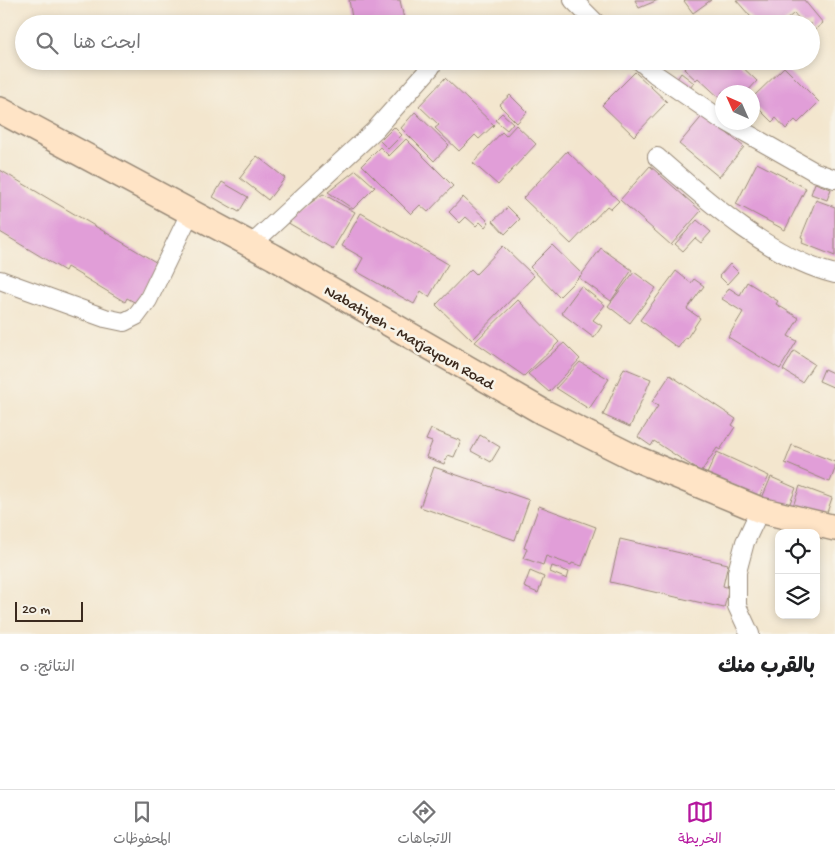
<!DOCTYPE html>
<html lang="ar">
<meta charset="utf-8">
<style>
body{margin:0;font-family:"Gochi Hand","Playpen Sans Arabic",sans-serif;background:#f6f6f6;color:#202124;direction:rtl}
.controls{position:absolute;right:15px;bottom:15px;display:grid;overflow:hidden;border-radius:10px;box-shadow:0 2px 8px #0003}
.controls button{width:45px;height:45px;display:grid;place-items:center;padding:0;border:0;border-bottom:1px solid #e0e0e0;background:#fff;color:#202124;font:25px sans-serif}
.compass{position:absolute;left:715px;top:85px;width:45px;height:45px;border-radius:50%;background:#fff;box-shadow:0 2px 8px #0003;rotate:315deg}
.scale{position:absolute;left:15px;bottom:12px;width:68px;box-sizing:border-box;padding-left:5px;border:2px solid #3b2a1e;border-top:0;font-size:14px;line-height:18px;white-space:nowrap;color:#3b2a1e;-webkit-text-stroke:4px #f7f3e8;paint-order:stroke}
.list{margin:0;padding:0;list-style:none}
h2{display:flex;justify-content:space-between;align-items:center;height:65px;margin:0;padding:0 20px;font-size:21px}
h2 small{font-size:16px;font-weight:400;color:#757577}
.icon{flex:none;width:28px;height:28px;fill:none;stroke:currentColor;stroke-width:2;stroke-linecap:round;stroke-linejoin:round}
.map{position:relative;flex:none;width:835px;height:634px;overflow:hidden;direction:ltr}
.search{position:absolute;background:#fff;box-shadow:0 2px 8px #0003;left:15px;right:15px;top:15px;height:55px;display:flex;align-items:center;gap:12px;box-sizing:border-box;padding:0 18px;border-radius:28px;color:#757577;font-size:19px}
.sheet{height:155px;background:#fff}
nav{display:flex;justify-content:space-around;align-items:center;box-sizing:border-box;height:70px;border-top:1px solid #e0e0e0;background:#fff;font-size:14px;color:#757577}
nav a{display:grid;justify-items:center;gap:2px}
nav .on{color:#b5179e}
.map>svg:first-child{display:block}
</style>
<div class="map">
<svg width="835" height="634" viewBox="0 0 835 634">
<rect width="100%" height="100%" fill="#f7f3e8"/>
<filter id="ink" filterUnits="userSpaceOnUse"><feTurbulence type="fractalNoise" baseFrequency=".02" numOctaves="2"/><feDisplacementMap in="SourceGraphic" scale="10" xChannelSelector="R" yChannelSelector="G"/><feConvolveMatrix kernelMatrix="1 2 1 2 8 2 1 2 1" color-interpolation-filters="sRGB"/></filter>
<filter id="wash" filterUnits="userSpaceOnUse"><feTurbulence type="fractalNoise" baseFrequency=".0096" numOctaves="4" result="noise"/><feDisplacementMap in="SourceGraphic" scale="20" xChannelSelector="R" yChannelSelector="G"/><feGaussianBlur stdDeviation="1.12" result="paint"/><feColorMatrix in="noise" values="0 0 0 0 0 0 0 0 0 0 0 0 0 0 0 0 0 1.4 0 .05"/><feComposite in="paint" operator="in"/></filter>
<g filter="url(#wash)">
<rect width="100%" height="100%" fill="#f3e6ce"/>
<g id="blocks">
<!-- building -->
<path fill="#e19ed8" d="M349 0H400L405 24H353Z
M635 0H658L639 8Z
M685 0H711L693 13 684 1Z
M736 0H804L823 23 811 33V24H803L794 13 782 24H757Z
M691 61H736L757 81 747 92H722V100L698 78 696 80 684 69Z
M784 67 819 102 798 123 795 120 786 129 776 118 772 122 752 102V98Z
M635 72 667 102 634 136 602 105Z
M681 73 694 83 690 88 677 79Z
M445 78 494 125 479 139 475 135 459 151 435 128 439 125 419 106Z
M510 95 527 112 517 123 499 105Z
M415 112 449 145 434 161 401 128Z
M502 113 513 123 507 130 495 120Z
M704 114 744 147 719 177 679 144Z
M516 125 536 144 498 185 473 163 502 132 506 136Z
M394 127 402 135 388 149 380 141Z
M406 139 453 186 428 212 420 205 411 214 362 165 380 147 389 156Z
M567 151 619 201 611 209 607 206 571 244 523 198Z
M257 156 285 178 268 200 240 178Z
M757 163 806 188 785 230 736 204Z
M650 166 701 211 671 245 620 200Z
M0 170 159 264 136 303 127 298 125 302 67 267 65 271 0 232Z
M356 170 375 187 353 209 328 192Z
M222 182 248 197 239 212 213 197Z
M815 183 831 189 827 200 811 194Z
M323 194 355 212 333 249 285 221Z
M463 197 489 222 485 227 480 222 476 226 466 217 460 223 449 212Z
M816 200 835 207V256L802 243 803 238 801 237Z
M508 207 520 219 505 234 493 221Z
M361 213 448 264 429 297 421 291 414 304 356 271 363 258 342 246Z
M697 220 711 232 701 243 695 238 683 251 675 244Z
M552 245 582 274 559 297 530 267Z
M503 246 534 276 472 340 436 305 471 269 476 274Z
M601 248 632 270 611 301 579 278Z
M730 264 738 272 727 284 719 276Z
M676 271 691 283 694 279 704 286 687 309 700 318 687 338 686 337 678 348 640 320Z
M634 272 656 288 630 323 608 306Z
M747 282 778 301 776 304 799 318 788 336 797 341 780 369 728 337 743 312 722 299 729 288 740 295Z
M581 286 605 305 593 320 602 326 594 338 561 313Z
M518 300 559 342 524 376 475 342Z
M564 343 580 359 549 392 528 374Z
M794 351 814 364 802 382 783 370Z
M580 362 609 379 589 409 556 388Z
M624 368 651 379 630 427 603 415Z
M824 369 835 374V388L819 381Z
M670 375 736 419 732 425 735 427 720 450 717 448 701 472 654 441 651 446 638 437 658 406 652 402Z
M431 429 461 441 454 457 448 455 444 464 426 457 432 442 426 440Z
M480 435 500 447 491 462 471 451Z
M792 445 835 462V469L830 482 785 463Z
M717 452 769 476 759 497 707 474Z
M434 467 529 500 515 540 420 507Z
M771 477 796 488 788 508 762 498Z
M800 486 832 498 824 521 792 509Z
M539 506 596 527 582 566 572 563 571 565 546 556 543 565 523 558 527 549 524 548Z
M620 539 728 564 723 586 729 588 724 608 610 582Z
M552 566 569 572 567 579 550 572Z
M530 571 544 577 538 593 524 587Z"/>
</g>
</g>
<g filter="url(#ink)">
<use href="#blocks" fill-opacity="0" stroke="#978876" stroke-width="1"/>
<g fill="none" stroke-linecap="round" stroke-linejoin="round">
<!-- minor casing -->
<g stroke="#978876" stroke-width="20">
<path id="minor" d="M573 0 597 24
M640 61 655 74 722 120
M727 122 815 172 835 179
M657 157C706 200 770 258 835 274
M251 245 375 130 431 67
M0 280 105 318 124 322 136 316 148 300 190 213
M750 634 737 606V572L745 542 760 510"/>
</g>
<!-- secondary casing -->
<g stroke="#978876" stroke-width="28">
<path id="secondary" d="M0 110 274 257 543 412 637 459 760 510 835 528"/>
</g>
<!-- minor -->
<use href="#minor" stroke="#fff" stroke-width="18"/>
<!-- secondary -->
<use href="#secondary" stroke="#ffe4c6" stroke-width="25"/>
</g>
</g>
<g text-anchor="middle" stroke-width="5" stroke-linejoin="round" paint-order="stroke">
<!-- street labels -->
<g font-size="16" fill="#3b2a1e" stroke="#f7f3e8">
<text transform="translate(410 336) rotate(30)" y="6">Nabatiyeh - Marjayoun Road</text>
</g>
</g>
</svg>
<div class="controls">
<button><svg class="icon" aria-label="locate" viewBox="0 0 24 24"><circle cx="12" cy="12" r="6"/><path d="M12 2v4M12 18v4M2 12h4M18 12h4"/></svg></button>
<button><svg class="icon" aria-label="layers" viewBox="0 0 24 24"><path d="M12 4l9 5-9 5-9-5zM3 14l9 5 9-5"/></svg></button>
</div>
<svg class="compass" viewBox="-18 -18 36 36"><path d="M0-13l5 13h-10z" fill="#e53935"/><path d="M0 13l5-13h-10z" fill="#757577"/></svg>
<div class="scale">20 m</div>
<div class="search"><svg class="icon" aria-label="search" viewBox="0 0 24 24"><circle cx="10" cy="10" r="6"/><path d="M15 15l6 6"/></svg>ابحث هنا</div>
</div>
<section class="sheet">
<h2>بالقرب منك<small>النتائج: 0</small></h2>
<ul class="list">
</ul>
</section>
<nav>
<a class="on"><svg class="icon" aria-label="map" viewBox="0 0 24 24"><path d="M3 6l6-2 6 2 6-2v14l-6 2-6-2-6 2zM9 4v14M15 6v14"/></svg>الخريطة</a>
<a><svg class="icon" aria-label="directions" viewBox="0 0 24 24"><path d="M12 3l9 9-9 9-9-9zM9 14v-3h6M13 9l2 2-2 2"/></svg>الاتجاهات</a>
<a><svg class="icon" aria-label="saved" viewBox="0 0 24 24"><path d="M7 4h10v16l-5-4-5 4z"/></svg>المحفوظات</a>
</nav>
